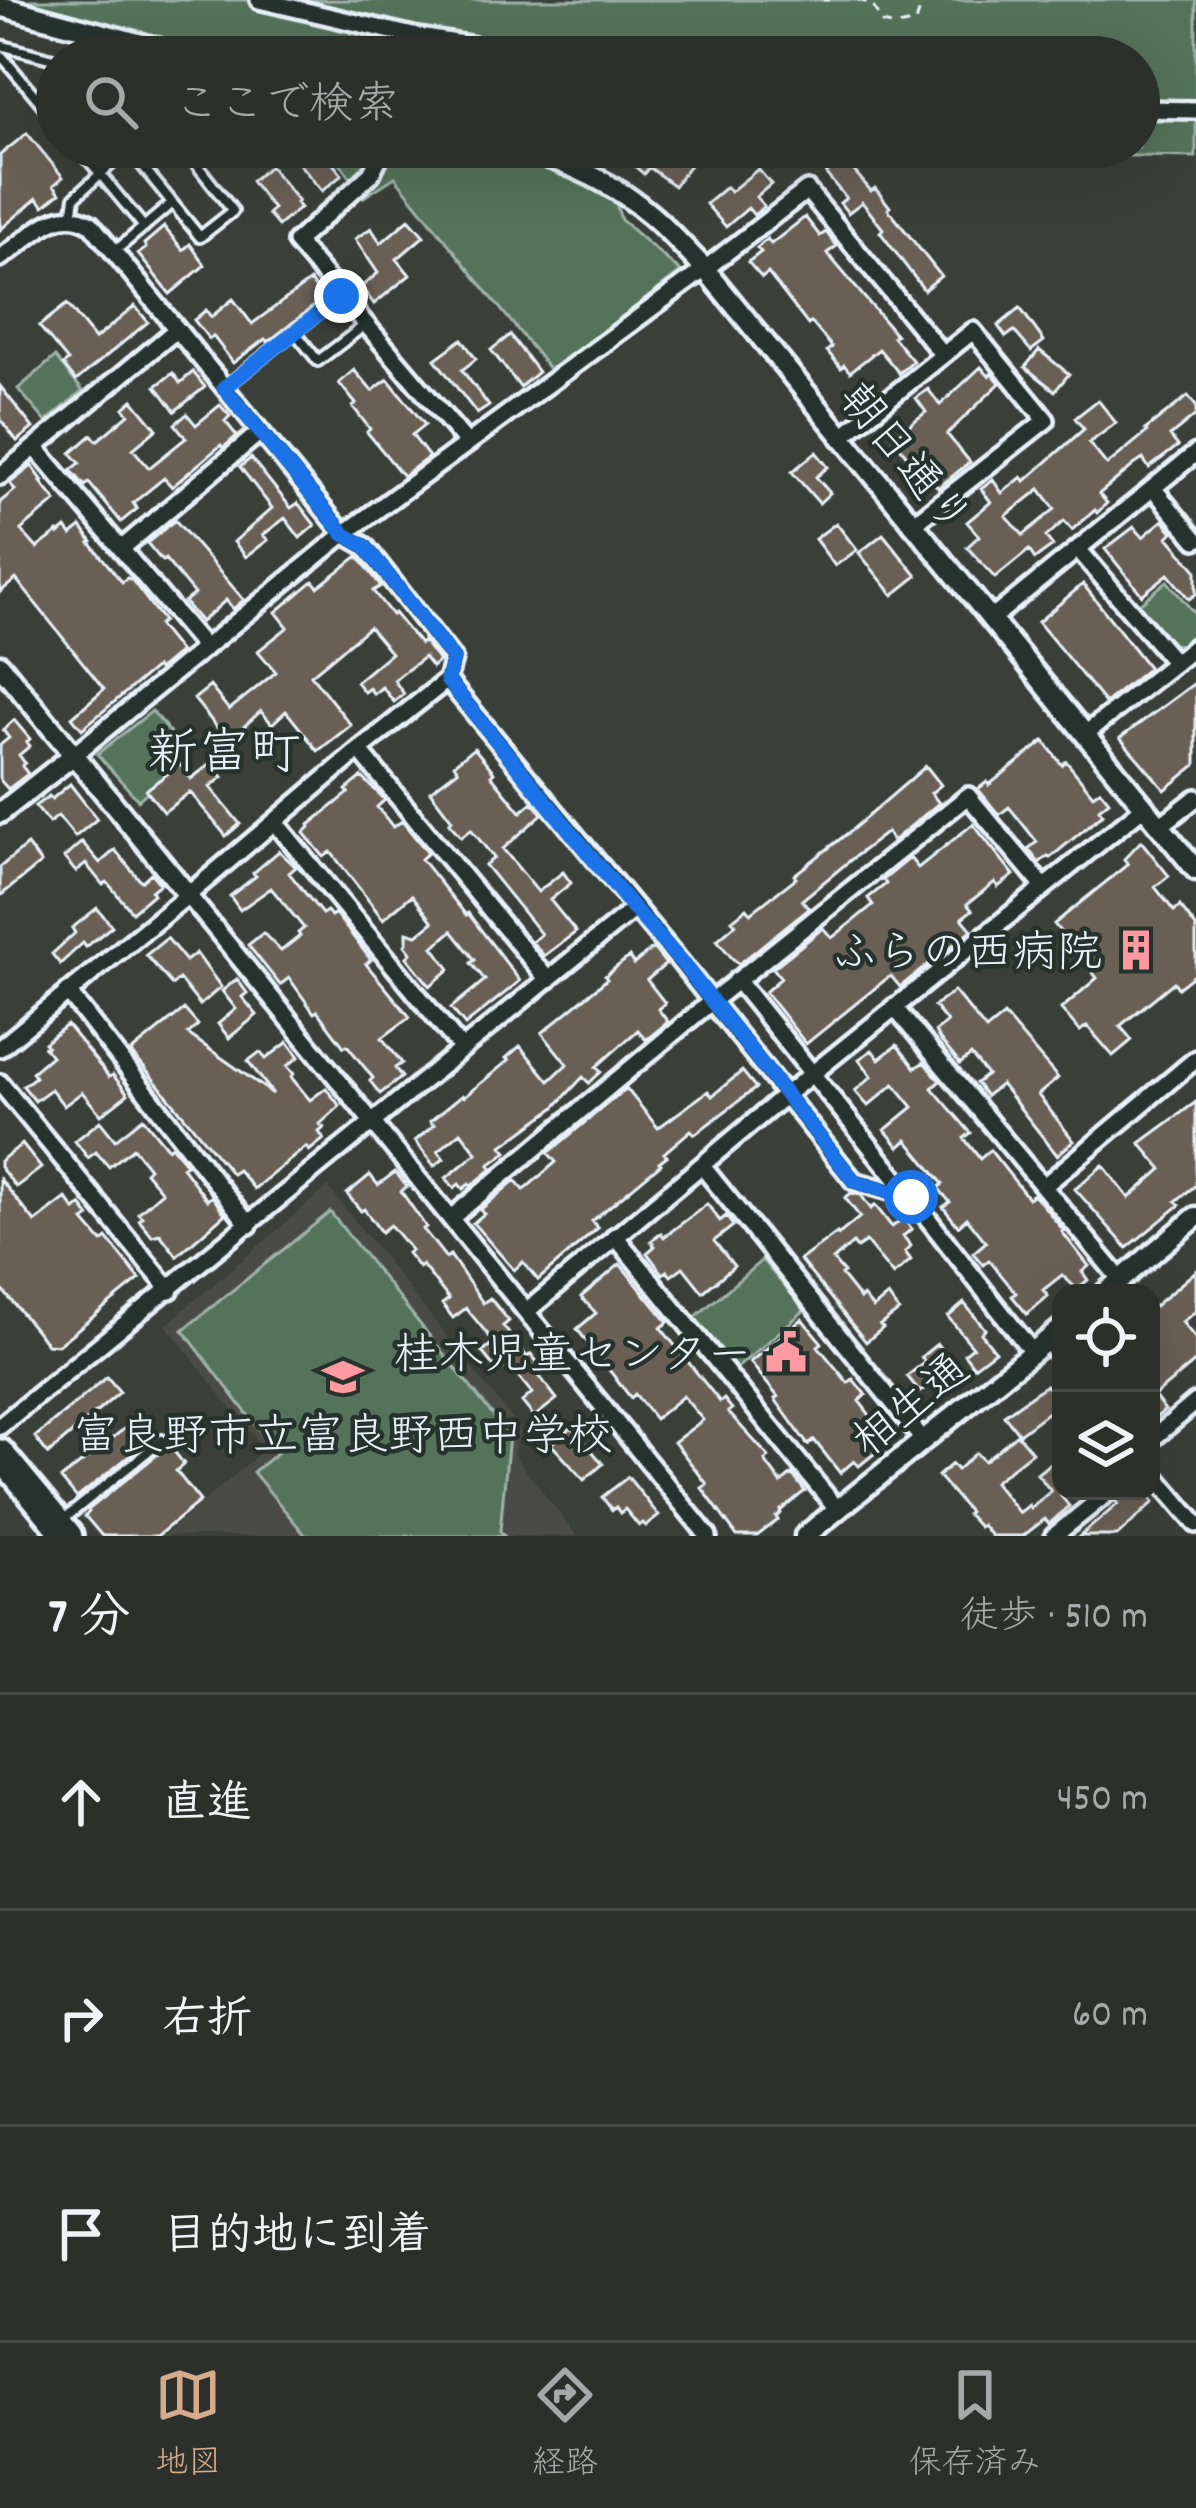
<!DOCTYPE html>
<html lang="ja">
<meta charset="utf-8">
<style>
body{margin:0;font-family:Dekko,"Klee One",sans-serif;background:#383c37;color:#f1f3f6}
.controls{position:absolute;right:36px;bottom:36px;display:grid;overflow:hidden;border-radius:24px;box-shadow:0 12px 48px #0002}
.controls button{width:108px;height:108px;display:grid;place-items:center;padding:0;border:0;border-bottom:3px solid #484b47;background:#2c302b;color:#f1f3f6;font:60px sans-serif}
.stop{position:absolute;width:36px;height:36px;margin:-27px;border:9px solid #1a73e8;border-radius:50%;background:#fff}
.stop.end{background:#1a73e8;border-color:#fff;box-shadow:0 3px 12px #0008}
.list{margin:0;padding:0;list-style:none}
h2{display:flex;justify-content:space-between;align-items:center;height:156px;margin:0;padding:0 48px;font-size:51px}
h2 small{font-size:39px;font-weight:400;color:#a6a9a9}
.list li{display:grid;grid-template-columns:78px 1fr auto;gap:36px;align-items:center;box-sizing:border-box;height:216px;padding:0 48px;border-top:3px solid #484b47}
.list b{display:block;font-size:45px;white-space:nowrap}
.list em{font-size:39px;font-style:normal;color:#a6a9a9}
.icon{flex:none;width:66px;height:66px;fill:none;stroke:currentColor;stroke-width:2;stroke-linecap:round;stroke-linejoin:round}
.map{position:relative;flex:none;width:1196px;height:1536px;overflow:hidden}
.search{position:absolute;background:#2c302b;box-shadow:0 12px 48px #0002;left:36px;right:36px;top:36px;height:132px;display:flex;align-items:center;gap:30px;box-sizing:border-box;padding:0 42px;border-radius:66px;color:#a6a9a9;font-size:45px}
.sheet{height:804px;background:#2c302b}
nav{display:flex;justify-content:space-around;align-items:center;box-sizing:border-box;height:168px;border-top:3px solid #484b47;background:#2c302b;font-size:33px;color:#a6a9a9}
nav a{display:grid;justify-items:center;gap:6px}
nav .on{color:#d6ab8b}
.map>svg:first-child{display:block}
</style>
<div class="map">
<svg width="1196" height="1536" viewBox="0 0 1196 1536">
<rect width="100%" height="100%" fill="#3a4039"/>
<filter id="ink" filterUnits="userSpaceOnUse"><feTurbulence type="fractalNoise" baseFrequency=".00833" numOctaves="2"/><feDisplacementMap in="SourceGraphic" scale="24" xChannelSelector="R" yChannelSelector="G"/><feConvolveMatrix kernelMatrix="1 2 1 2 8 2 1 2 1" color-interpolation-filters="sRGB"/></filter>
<g filter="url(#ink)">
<!-- built -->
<path fill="#4b4c45" d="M328 1187 520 1429 513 1454 577 1536H163L264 1450 166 1325Z"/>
<!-- green -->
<path fill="#54725a" stroke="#9eb2a9" stroke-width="3" d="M0 0H1196V157L861 152 820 147H1139V57H190Z
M329 147H599L621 220 681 272 562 363 549 369 395 177 364 197Z
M55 357 83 391 46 422 18 389Z
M1167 581 1196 615V635L1184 645 1171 644 1138 605Z
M152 711 190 756 138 800 97 754Z
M330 1212 509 1435 500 1531 504 1536H306L253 1472 277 1453 183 1330Z
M762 1260 805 1310 736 1369 693 1319Z"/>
<!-- building -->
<path fill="#6a5f54" stroke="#e8f1f8" stroke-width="3" fill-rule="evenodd" d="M27 133 63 177 54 185 60 193 44 206 37 198 0 230V155Z
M285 147H320L342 175 322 191Z
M645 147H660L671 155 677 148 693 161 674 186 649 167 644 174 632 164Z
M844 159 871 191 875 188 890 207 888 209 941 276 924 290 880 232 883 229 862 202 848 213 840 203 846 198 826 174Z
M270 166 298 201 296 203 300 208 278 226 268 214 273 209 251 181Z
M758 169 771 184 756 197 764 206 754 215 748 208 726 227 706 204 726 187 730 192Z
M805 217 820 236 826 232 837 246 827 253 896 335 893 337 913 361 899 373 879 349 850 372 844 365 841 368 827 351 832 347 811 322 808 325 768 273 762 278 748 262 761 252 757 248 767 239 771 244Z
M409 219 424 236 397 259 410 275 374 304 361 287 378 273 355 239 371 228 381 243Z
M164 227 183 250 190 244 205 265 170 294 138 254 146 248 144 244Z
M310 281 323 299 268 342 265 339 233 363 213 336 209 339 194 320 206 310 211 317 233 299 252 324Z
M67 304 95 339 135 306 148 322 76 381 63 365 68 361 39 326Z
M1020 308 1044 341 1031 351 1014 331 1006 337 998 326Z
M510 335 538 372 520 387 491 350Z
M462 339 476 359 462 370 489 406 477 414 435 359Z
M1039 350 1069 374 1055 391 1025 367Z
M981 367 989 376 992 373 1000 383 947 434 970 462 938 488 915 460 912 462 893 438 926 412 916 398 928 389 940 405Z
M354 370 372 391 388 379 425 425 412 435 429 457 403 476 367 432 370 429 353 407 356 404 339 383Z
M193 372 205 387 175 411 156 386 173 373 180 383Z
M0 386 33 428 17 441 0 419Z
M1188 396 1196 406V415L1170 436 1178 446 1149 468 1143 459 1134 465 1099 494 1107 503 1097 513 1095 510 1072 530 1064 521 1046 537 1053 546 1035 559 1029 550 995 578 967 547 979 536 967 522 991 502 981 489 993 480 1002 493 1022 477 1025 481 1084 429 1075 418 1098 400 1116 423 1089 443 1107 465 1147 432 1145 430ZM1040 489 1055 509 1023 535 1006 516Z
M133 400 157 429 133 449 149 468 186 438 175 424 187 414 196 425 220 405 230 416 225 421 237 436 223 448 221 445 172 487 164 478 133 503 137 509 121 522 89 483 85 486 71 470 80 463 71 453 92 435 97 441 129 414 124 408Z
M816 452 828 467 816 477 830 493 819 503 792 472Z
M251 458 291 508 298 503 315 525 300 538 285 518 263 535 268 540 246 557 234 542 272 508 240 467Z
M32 466 43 481 41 482 56 501 21 530 37 548 58 532 59 534 66 528 71 535 81 527 92 542 90 543 122 582 127 578 132 580 163 621 158 625 180 652 158 670 156 667 82 729 72 717 104 689 16 579 0 592V502L15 490 10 483Z
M175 520 244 600 233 609 226 600 201 622 184 602 194 594 165 559 162 561 147 543Z
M1163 520 1173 532 1168 537 1196 570V594L1189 599 1168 574 1142 595 1105 549 1134 527 1143 537Z
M836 523 857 550 835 566 815 539Z
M883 534 917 576 893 595 859 553Z
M358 556 381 586 373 591 392 615 394 613 420 644 424 641 439 661 432 667 424 657 394 680 404 694 394 702 382 687 374 694 369 688 364 692 356 682 391 653 369 627 311 675 351 725 318 751 286 711 272 724 261 711 228 741 194 699 210 686 229 710 276 672 258 651 288 627 276 612 313 581 318 587Z
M1083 584 1149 668 1105 703 1038 622Z
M1196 682V765L1165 790 1120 738Z
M14 720 30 739 27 742 30 746 19 755 25 763 22 766 28 774 8 789 0 780V745L9 738 3 730Z
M1044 741 1062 765 1066 761 1093 795 1100 790 1109 801 1099 809 1103 814 1050 858 1048 856 1039 863 1028 849 1037 842 1018 818 1009 807 999 815 978 789 987 782 989 785Z
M474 748 494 772 491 775 521 812 533 802 542 814 503 849 538 892 563 872 571 883 550 900 576 932 544 956 532 942 541 934 485 865 494 858 471 829 461 837 449 823 452 820 430 791 458 770 454 764Z
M211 763 223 777 210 787 240 824 226 836 190 792 164 812 146 790 180 764 191 779Z
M926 766 941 785 931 793 939 803 893 841 887 832 853 858 802 900 809 908 739 964 732 958 717 940 736 924 732 920 747 908 751 913 796 878 794 875 853 829Z
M362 777 385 800 377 807 393 827 402 821 428 853 421 859 466 915 468 913 520 981 465 1025 451 1008 485 980 471 963 475 960 452 931 433 947 450 969 430 986 407 957 411 953 405 945 407 943V932L417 935 433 922 412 895 383 919 331 852 324 857 304 833 310 827 309 825 349 793 346 790Z
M70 784 97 819 75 837 58 816 49 823 35 806 49 796 52 799Z
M973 824 1014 875 998 887 995 882 967 904 972 910 962 918 972 930 900 987 891 976 885 980 806 1044 765 992 781 978 773 968 823 928 832 938 873 905 868 898 886 884 883 880 910 858 918 868Z
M1141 841 1169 876 1155 887 1174 911 1180 906 1196 927V974L1178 988 1174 982 1120 1026 1132 1040 1113 1056 1087 1026 1080 1031 1061 1009 1097 978 1054 924 1128 864 1124 859Z
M82 842 100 863 115 850 139 879 142 881 151 873 160 884 151 891 153 894 132 912 107 882 103 885 86 864 76 872 64 858Z
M27 845 41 863 0 896V867Z
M279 851 296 867 289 873 322 914 327 911 331 916 335 913 371 960 366 964 410 1017 382 1038 402 1063 395 1068 402 1077 380 1094 370 1081 373 1078 347 1045 344 1047 317 1011 314 1013 289 978 280 985 248 945 263 933 281 951 300 936 298 933 304 928 271 888 240 910 230 896 256 876 253 873Z
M97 908 112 926 86 947 83 943 60 964 52 954 75 933 72 928Z
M167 938 186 961 196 953 221 987 200 1005 179 979 172 985 146 955Z
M653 948 666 964 647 980 665 1003 658 1009 668 1022 646 1040 638 1030 596 1067 601 1072 589 1083 583 1077 554 1108 502 1146 507 1152 489 1165 492 1169 471 1186 469 1184 463 1189 459 1184 454 1188 446 1178 477 1153 461 1132 438 1151 444 1159 434 1166 415 1141 434 1125 430 1121 462 1095 464 1097 509 1060 506 1058 520 1046 549 1081 567 1064 542 1033 600 985 607 979 605 976 629 957 634 964Z
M237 979 247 993 242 997 257 1015 229 1038 218 1024 236 1009 222 991Z
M954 991 986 1030 1004 1015 1058 1078 1038 1095 1074 1141 1057 1155 1001 1084 986 1096 976 1083 987 1075 971 1055 960 1064 940 1040 935 1032 947 1022 934 1006Z
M184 1009 198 1025 188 1034 273 1094 248 1061 260 1052 266 1059 288 1042 299 1057 287 1066 294 1074 291 1077 310 1100 326 1088 340 1106 320 1124 324 1128 319 1132 324 1139 309 1151 306 1147 254 1189 238 1170 232 1174 131 1052Z
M67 1025 109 1077 113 1075 128 1094 101 1115 82 1092 64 1106 51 1089 35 1101 23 1086 35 1077 32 1072 51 1056 44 1047 47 1046 44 1043Z
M897 1045 915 1068 924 1062 940 1081 932 1088 971 1133 964 1138 980 1159 990 1150 1028 1198 1034 1194 1064 1231 1062 1232 1089 1266 1082 1272 1088 1280 1077 1289 1062 1275 1043 1290 1048 1296 1027 1314 1012 1296 1016 1293 989 1260 983 1265 973 1253 986 1242 967 1218 958 1226 943 1207 950 1202 938 1188 943 1184 907 1140 899 1147 885 1130 913 1107 894 1084 868 1106 855 1091 872 1076 859 1059 872 1050 879 1059Z
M742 1071 756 1088 695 1134 691 1130 664 1153 667 1156 659 1162 661 1164 592 1221 598 1228 538 1280 523 1262 514 1270 473 1223 484 1214 480 1210 515 1180 524 1190 556 1162 548 1153 626 1088 658 1128 708 1091 712 1096Z
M1196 1102V1185L1176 1201 1180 1205 1127 1248 1075 1189 1103 1165 1129 1198 1162 1169 1140 1143Z
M143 1118 168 1149 171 1146 186 1164 182 1167 207 1200 212 1196 225 1214 177 1256 160 1234 152 1236 139 1220 142 1217 138 1213 162 1192 145 1172 149 1168 133 1148 109 1167 96 1152 88 1158 75 1141 100 1121 115 1140Z
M22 1144 41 1168 16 1187 0 1167V1161Z
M395 1172 407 1186 401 1191 426 1227 423 1229 446 1258 450 1255 483 1303 490 1298 509 1321 503 1326 527 1357 531 1354 542 1368 539 1370 543 1375 540 1377 557 1399 534 1417 522 1402 532 1393 508 1364 498 1372 482 1352 494 1342 466 1308 453 1318 442 1304 449 1299 422 1265 419 1268 407 1253 411 1250 390 1225 381 1232 364 1209 361 1211 347 1194 370 1175 378 1185Z
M0 1179 35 1222 66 1198 75 1210 81 1205 90 1217 84 1221 102 1242 107 1238 140 1279 58 1345 47 1344 0 1287Z
M851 1193 861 1195 871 1209 875 1205 892 1227 903 1218 912 1229 903 1236 911 1246 905 1252 911 1260 893 1275 866 1242 857 1248 853 1243 833 1260 844 1273 841 1275 860 1299 863 1296 873 1308 888 1296 899 1311 880 1325 883 1328 866 1342 800 1260 837 1233 838 1235 860 1217 845 1198Z
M707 1204 720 1221 726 1216 733 1226 714 1241 734 1266 703 1292 683 1267 671 1276 667 1271 663 1274 647 1253 655 1246 651 1241 661 1233 664 1237Z
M620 1264 668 1322 661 1328 720 1402 724 1399 732 1409 728 1412 769 1457 765 1461 781 1483 792 1474 805 1491 780 1511 781 1513 776 1517 778 1520 757 1536H737L702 1488 707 1484 674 1442 703 1420 683 1396 655 1419 635 1394 631 1398 577 1329 596 1313 581 1297Z
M1196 1271V1311L1182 1322 1196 1339V1361L1154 1396 1165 1410 1151 1422V1309Z
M964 1303 985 1329 981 1333 995 1351 974 1367 964 1354 973 1347 948 1317Z
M802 1319 822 1343 818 1346 848 1383 853 1379 866 1395 859 1401 890 1441 859 1466 854 1461 840 1473 814 1440 808 1445 775 1399 778 1397 750 1362Z
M937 1344 953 1365 920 1392 907 1376 925 1362 921 1357Z
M107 1377 120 1392 48 1454 35 1437Z
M1046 1385 1054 1395 1061 1389V1420L1052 1409 1019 1434 1004 1415Z
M130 1424 138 1434 141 1431 148 1441 77 1498 61 1479Z
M572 1427 603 1464 584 1480 551 1444Z
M1017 1434 1032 1452 994 1482 1019 1513 1029 1505 1031 1508 1051 1491 1037 1474 1061 1454V1496L1069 1506 1049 1524 1045 1519 1023 1536H991L982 1525 979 1527 967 1514 969 1512 938 1476 952 1464 957 1470 976 1453 984 1461Z
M169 1445 184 1464 176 1471 200 1501 157 1536H102L85 1516 89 1512 88 1510Z
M628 1477 659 1516 646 1526 643 1523 639 1526 625 1509 620 1513 616 1507 612 1510 602 1497Z
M1128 1491H1145L1154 1502 1117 1536H1080L1118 1504 1116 1502Z"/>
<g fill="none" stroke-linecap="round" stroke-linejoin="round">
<!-- service casing -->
<g stroke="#e8f1f8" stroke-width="16">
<path id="service" d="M0 45 57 60
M0 54 57 122
M78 147 144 227
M127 147 200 237 233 211 183 147
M72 217 75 197 129 148
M114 252 172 203
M295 332 318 361 365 325
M225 387 340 296
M64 1519 162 1440"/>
</g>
<!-- minor casing -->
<g stroke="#e8f1f8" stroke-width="24">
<path id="minor" d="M259 0 413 36 543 57
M1139 109 1196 110
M384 147 371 174 296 242 467 443
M0 258C29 241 55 202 91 224L344 534 365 546 453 659 447 680 359 750 188 895 0 1048
M840 438 973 331 1046 420 912 525
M35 447 205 648
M0 476 176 330
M1153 488 1196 540
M121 549 260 432
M1078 549 1175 663
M990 620 1196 453
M447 680 681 963 854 1181 911 1197 1033 1353
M1084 735 1196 646
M359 750 548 980
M75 754 344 534 705 269 807 190 943 355
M275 822 462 1049
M1160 826 1196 798
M188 895 708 1536
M737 980 911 1197
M68 992 249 1225
M894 1007 1121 1280
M0 1083 170 1290
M702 1166 924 1441
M1044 1186 1196 1059
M451 1218 712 1001 968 796 1043 886
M615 1236 838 1510
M527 1311 787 1094 1144 807
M1047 1341 1061 1358
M0 1426 634 909
M1151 1440 1196 1402
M1151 1471 1196 1524
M1054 1536 1110 1491"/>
</g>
<!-- tertiary casing -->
<g stroke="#e8f1f8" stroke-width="27">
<path id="tertiary" d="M0 6 190 57
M515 147C565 161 612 181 651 215 670 231 687 251 705 269L1196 870
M0 665 188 895
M0 813 75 754
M1105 1293 1196 1217
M805 1536 1061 1329"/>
</g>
<!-- trunk casing -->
<g stroke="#e8f1f8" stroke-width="36">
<path id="trunk" d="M0 1454 68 1536"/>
</g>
<!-- path -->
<path stroke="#e8f1f8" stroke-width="3" stroke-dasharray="9 9" stroke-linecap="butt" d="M823 0H830
M858 0 872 4 882 23 898 26 916 22 923 0"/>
<!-- service -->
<use href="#service" stroke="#26332d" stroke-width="8"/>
<!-- minor -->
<use href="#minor" stroke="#26332d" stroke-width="15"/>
<!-- tertiary -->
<use href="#tertiary" stroke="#26332d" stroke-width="18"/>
<!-- trunk -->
<use href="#trunk" stroke="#26332d" stroke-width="27"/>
</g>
</g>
<g fill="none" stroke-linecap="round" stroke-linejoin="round" filter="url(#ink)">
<!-- route -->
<path stroke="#1a73e8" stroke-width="15" d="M341 296 224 388 344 534 365 546 453 659 447 680 634 909 681 962 854 1181 911 1197"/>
</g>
<!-- icons -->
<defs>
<g id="building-bare" transform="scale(3.24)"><path d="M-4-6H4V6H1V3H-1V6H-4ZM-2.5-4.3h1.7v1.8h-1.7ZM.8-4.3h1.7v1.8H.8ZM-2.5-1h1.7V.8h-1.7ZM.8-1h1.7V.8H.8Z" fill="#ff9aa2" stroke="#26332d" stroke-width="2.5" paint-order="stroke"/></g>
<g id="civic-bare" transform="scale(3.24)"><path d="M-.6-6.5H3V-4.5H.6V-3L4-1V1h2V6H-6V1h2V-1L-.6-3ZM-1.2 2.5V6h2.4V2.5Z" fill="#ff9aa2" stroke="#26332d" stroke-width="2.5" paint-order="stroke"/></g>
<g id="school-bare" transform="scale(3.24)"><path d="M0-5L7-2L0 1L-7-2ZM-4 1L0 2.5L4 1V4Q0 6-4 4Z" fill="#ff9aa2" stroke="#26332d" stroke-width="2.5" paint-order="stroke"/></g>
</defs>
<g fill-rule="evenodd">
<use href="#building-bare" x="1136" y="950"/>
<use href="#civic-bare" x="786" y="1352"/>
<use href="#school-bare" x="343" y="1377"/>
</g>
<g text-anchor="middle" stroke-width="9" stroke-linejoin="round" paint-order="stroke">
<!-- street labels -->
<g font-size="45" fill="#e8f1f8" stroke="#26332d">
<text transform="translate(907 457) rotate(51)" y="16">朝日通り</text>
<text transform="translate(909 1403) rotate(-39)" y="16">相生通</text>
</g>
<!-- poi labels -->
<g font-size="45" fill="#e8f1f8" stroke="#26332d" text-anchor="end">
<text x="1102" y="966">ふらの西病院</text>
<text x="752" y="1368">桂木児童センター</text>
<text x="343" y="1449" text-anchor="middle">富良野市立富良野西中学校</text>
</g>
<!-- quarter labels -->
<g font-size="51" fill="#e8f1f8" stroke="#26332d">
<text x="224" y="768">新富町</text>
</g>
</g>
</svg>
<div class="controls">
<button><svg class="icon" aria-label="locate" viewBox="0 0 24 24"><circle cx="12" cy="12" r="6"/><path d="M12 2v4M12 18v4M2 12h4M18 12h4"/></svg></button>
<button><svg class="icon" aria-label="layers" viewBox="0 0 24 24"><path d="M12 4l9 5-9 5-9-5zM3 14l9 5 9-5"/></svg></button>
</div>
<div class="stop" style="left:911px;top:1197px"></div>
<div class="stop end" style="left:341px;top:296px"></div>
<div class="search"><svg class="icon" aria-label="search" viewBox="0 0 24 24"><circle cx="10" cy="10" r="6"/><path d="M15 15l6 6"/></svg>ここで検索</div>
</div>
<section class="sheet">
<h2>7 分<small>徒歩 · 510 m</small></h2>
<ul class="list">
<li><svg class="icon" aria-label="ahead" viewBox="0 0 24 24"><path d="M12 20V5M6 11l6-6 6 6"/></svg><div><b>直進</b></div><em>450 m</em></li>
<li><svg class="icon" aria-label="right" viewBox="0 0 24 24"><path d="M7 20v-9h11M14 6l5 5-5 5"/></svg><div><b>右折</b></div><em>60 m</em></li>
<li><svg class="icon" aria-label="arrive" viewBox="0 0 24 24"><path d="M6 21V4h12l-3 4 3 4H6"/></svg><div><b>目的地に到着</b></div></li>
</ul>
</section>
<nav>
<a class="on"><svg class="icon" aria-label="map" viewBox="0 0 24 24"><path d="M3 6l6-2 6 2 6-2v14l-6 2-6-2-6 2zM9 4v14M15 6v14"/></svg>地図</a>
<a><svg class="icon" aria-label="directions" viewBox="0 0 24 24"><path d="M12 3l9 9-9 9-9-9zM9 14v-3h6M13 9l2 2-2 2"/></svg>経路</a>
<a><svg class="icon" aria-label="saved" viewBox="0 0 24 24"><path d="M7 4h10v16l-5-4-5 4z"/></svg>保存済み</a>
</nav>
